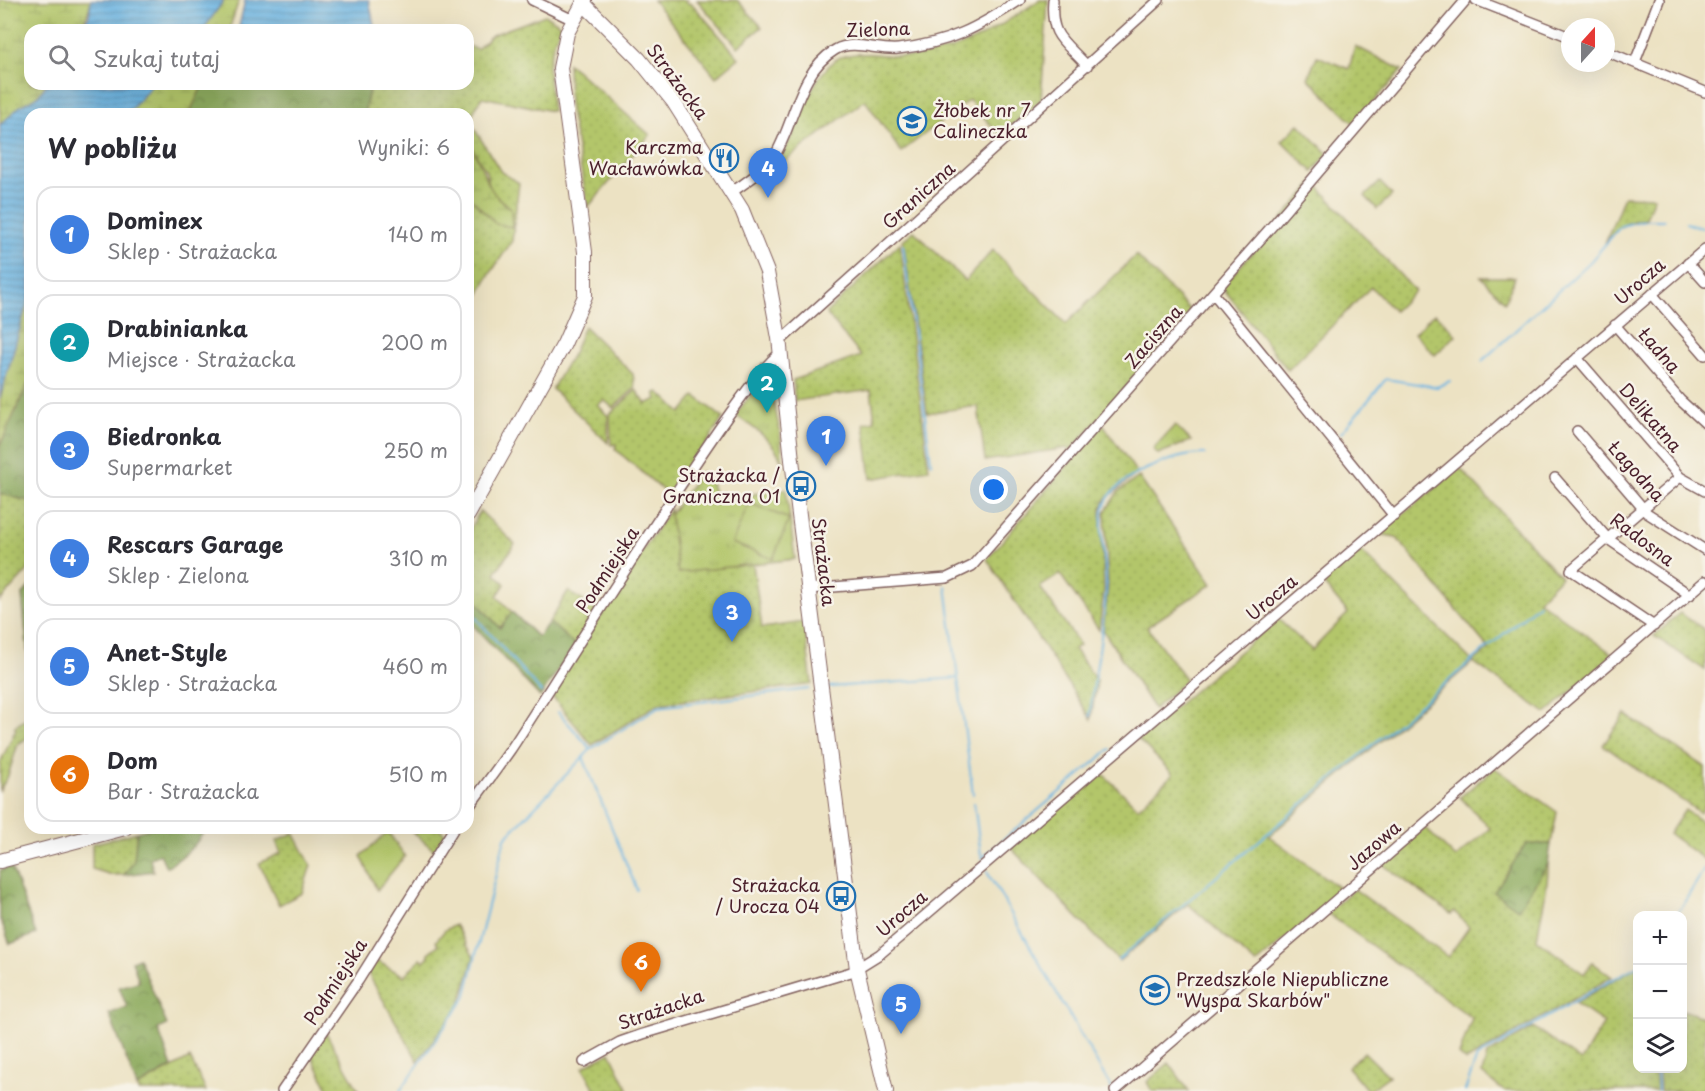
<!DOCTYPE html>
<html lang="pl">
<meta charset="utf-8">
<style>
body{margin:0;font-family:"Playpen Sans",sans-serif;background:#f2f2f3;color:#2b2b33}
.controls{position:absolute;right:18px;bottom:18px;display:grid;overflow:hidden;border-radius:12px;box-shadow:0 6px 24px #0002}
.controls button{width:54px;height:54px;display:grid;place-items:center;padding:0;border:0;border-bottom:2px solid #e1e1e2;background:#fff;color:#2b2b33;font:30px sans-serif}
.compass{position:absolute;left:1561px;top:18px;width:54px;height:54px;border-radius:50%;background:#fff;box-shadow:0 6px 24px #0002;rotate:21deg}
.you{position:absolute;left:994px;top:490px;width:21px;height:21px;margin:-15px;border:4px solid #fff;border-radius:50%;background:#1a73e8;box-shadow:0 0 0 9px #1a73e833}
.badge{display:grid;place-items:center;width:39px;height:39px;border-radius:50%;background:#1a73e8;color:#fff;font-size:20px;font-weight:700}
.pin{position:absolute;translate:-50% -50px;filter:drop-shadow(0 2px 3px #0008)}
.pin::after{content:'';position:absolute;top:32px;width:21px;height:18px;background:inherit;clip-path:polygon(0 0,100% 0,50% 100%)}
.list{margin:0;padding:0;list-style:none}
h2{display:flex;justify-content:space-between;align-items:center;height:78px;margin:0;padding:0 24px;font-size:26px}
h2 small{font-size:20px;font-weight:400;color:#7c7c81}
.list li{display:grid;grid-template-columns:39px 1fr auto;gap:18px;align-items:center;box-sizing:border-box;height:96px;margin:0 12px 12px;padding:0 12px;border:2px solid #e1e1e2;border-radius:18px}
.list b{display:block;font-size:22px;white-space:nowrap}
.list p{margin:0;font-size:20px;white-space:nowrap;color:#7c7c81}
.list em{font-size:20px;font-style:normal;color:#7c7c81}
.icon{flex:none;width:33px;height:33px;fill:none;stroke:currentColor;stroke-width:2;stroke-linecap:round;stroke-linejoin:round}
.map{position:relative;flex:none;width:1705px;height:1091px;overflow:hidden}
.search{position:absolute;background:#fff;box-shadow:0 6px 24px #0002;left:24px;top:24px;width:450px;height:66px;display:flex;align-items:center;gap:15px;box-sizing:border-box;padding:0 21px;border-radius:18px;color:#7c7c81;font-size:22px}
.panel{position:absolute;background:#fff;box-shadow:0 6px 24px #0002;left:24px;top:108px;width:450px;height:726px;border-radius:18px}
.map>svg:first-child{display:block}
</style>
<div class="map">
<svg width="1705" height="1091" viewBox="0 0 1705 1091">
<defs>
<pattern id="grass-dots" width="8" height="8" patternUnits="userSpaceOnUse" patternTransform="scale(1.5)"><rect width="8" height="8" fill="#b3c66a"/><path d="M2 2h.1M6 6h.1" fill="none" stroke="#9baa5c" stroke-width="1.8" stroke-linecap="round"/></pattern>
<pattern id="forest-crowns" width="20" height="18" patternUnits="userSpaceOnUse" patternTransform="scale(1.5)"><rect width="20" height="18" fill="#8eab5e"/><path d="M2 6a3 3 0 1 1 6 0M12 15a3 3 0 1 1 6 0" fill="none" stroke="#768b4e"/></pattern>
<pattern id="wetland-marsh" width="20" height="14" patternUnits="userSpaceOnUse" patternTransform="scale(1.5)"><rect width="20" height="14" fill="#b3c66a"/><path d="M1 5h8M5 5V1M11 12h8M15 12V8" fill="none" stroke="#9baa5c"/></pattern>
<pattern id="park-tufts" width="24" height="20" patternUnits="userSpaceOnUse" patternTransform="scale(1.5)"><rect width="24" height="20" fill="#b3c66a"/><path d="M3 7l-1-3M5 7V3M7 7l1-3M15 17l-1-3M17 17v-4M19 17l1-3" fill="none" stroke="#9baa5c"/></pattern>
<pattern id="water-rules" width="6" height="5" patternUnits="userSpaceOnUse" patternTransform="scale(1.5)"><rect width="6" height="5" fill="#6ab4e2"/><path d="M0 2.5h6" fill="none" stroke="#5992b7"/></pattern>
</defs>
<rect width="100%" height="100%" fill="#f7f3e8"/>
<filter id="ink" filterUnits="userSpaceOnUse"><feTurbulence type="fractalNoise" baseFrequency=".0167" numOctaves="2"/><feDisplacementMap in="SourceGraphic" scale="12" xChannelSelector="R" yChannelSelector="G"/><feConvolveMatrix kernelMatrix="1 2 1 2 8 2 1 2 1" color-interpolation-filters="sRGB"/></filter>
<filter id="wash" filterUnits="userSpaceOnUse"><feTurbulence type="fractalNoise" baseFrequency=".008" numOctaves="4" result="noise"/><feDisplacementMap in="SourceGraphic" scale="24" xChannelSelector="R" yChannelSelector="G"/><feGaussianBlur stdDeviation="1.35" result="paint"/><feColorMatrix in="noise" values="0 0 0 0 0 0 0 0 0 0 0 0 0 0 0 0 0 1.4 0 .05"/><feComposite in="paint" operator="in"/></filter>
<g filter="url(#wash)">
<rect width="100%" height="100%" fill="#ece2c3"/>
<!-- grass -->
<path fill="url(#grass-dots)" stroke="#7e724a" stroke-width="1.5" d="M653 0H687L685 2 693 5 739 58 716 77Z
M697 0H737L762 27 738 47Z
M1040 0H1048L1041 100 1000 136 969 100 901 152 865 100 782 163 780 160C798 129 806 84 835 60 852 47 894 59 916 56 971 50 995 28 1040 0Z
M545 15 562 25 554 41 548 66 552 111 482 97 469 120 501 172 519 183 512 241 488 277 468 316V195L481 209 512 227 511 208 490 191 486 171 468 142V114H364L370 84H468V46L477 49 492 35Z
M1355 46 1402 70 1354 124 1308 78 1317 56 1349 69Z
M568 63 650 135 588 207 569 104Z
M1299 124 1328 154 1313 172 1282 141Z
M1314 182 1415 291 1394 311 1371 287 1288 370 1222 287Z
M1624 196 1654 197 1646 218C1626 222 1618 226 1605 243Z
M914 231 965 281 993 250 1066 324 1136 255 1191 311 1070 452 1067 448 985 461 978 406 927 413 903 240Z
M900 243 929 469 871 479 864 423 875 421 871 390 795 401 793 380 861 356 826 313Z
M1435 313 1456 335 1435 355 1414 333Z
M584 326 633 374 635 388 613 408 604 400 598 405 608 416V443L552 389 574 351Z
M636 390 646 404 657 399 655 393 659 392 681 413 695 396 723 418 672 498 615 449 616 444 611 445 610 414Z
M1103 424 1137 473 1105 500 1101 510 1104 590 1099 630 1060 574 1040 587 1080 645 1074 649 1097 681 1091 719 987 559Z
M1460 468 1561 577 1538 600 1614 655 1546 713 1473 662 1269 836 1342 890 1256 964 1188 904 1119 961 1010 847 1100 771 1138 808 1173 774 1138 739 1278 619 1312 650 1348 613 1322 582 1360 550 1473 662 1489 649 1396 537 1379 534Z
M1139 477 1212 584 1147 627 1186 680 1154 709 1103 630 1108 586 1105 512 1118 492Z
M0 494 30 501V568L0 601Z
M670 509 678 573 753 564 762 628 804 622 812 684 658 704 592 745 550 694Z
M480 511 515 544 495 573 505 584 497 596 512 612 500 628 468 592V533Z
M568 591 598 611 575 645 549 622Z
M1680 613 1705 630V670L1654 636Z
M1625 714 1705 767V805L1700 813 1603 745Z
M30 716V736L18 744 8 776 0 790V763L16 729 14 727Z
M1495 768 1557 812 1551 844 1525 845 1542 873 1548 864C1549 889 1540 915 1537 940L1584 974 1592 962 1612 977 1466 1061 1459 1055 1472 1018 1327 913 1354 889 1448 957 1469 927 1454 911 1451 914 1382 864 1425 828 1456 858 1490 828 1460 797Z
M1685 810 1705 824V860L1669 834Z
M439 828 446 835 435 851 409 829Z
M137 832 134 861 124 875H112L92 869V844Z
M294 833 311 865 302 893 279 905 259 863 281 853 276 841Z
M455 925 474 957 460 1005 418 1061 366 970 373 959 404 976 421 958 424 961 429 956 428 953 438 945 436 941 445 930Z
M1637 966 1638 1068 1655 1069 1657 1091H1504L1482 1074 1487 1055 1533 1027 1581 1061 1604 1023 1575 1003Z
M1683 1010 1705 1018V1091H1660L1659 1069 1682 1068Z
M326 1033 359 1091H329L311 1054Z
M610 1052 629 1091H596L583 1067Z
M1364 1052 1389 1076 1368 1091 1348 1067Z
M190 1058 206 1091H139L137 1087Z
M1169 1063 1189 1091H1152L1147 1082Z"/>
<!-- forest -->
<path fill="url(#forest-crowns)" stroke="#6c6544" stroke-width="1.5" d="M203 84H370L364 114H189Z
M30 379V501L0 494V445Z
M30 586V677L22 595Z
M468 592 500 628 512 612 538 637 549 622 575 645 540 697 468 620Z
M151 828H206C196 846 184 857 166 867L160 854 150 858 153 871 124 875 134 861 137 832Z
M1526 844H1551L1548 864 1518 909 1494 892Z
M11 866 36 934 10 944 0 918V870Z
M139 958 167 1025 158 1029 172 1067 137 1087 109 1014 127 1007 119 987 139 982 132 961Z"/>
<!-- wetland -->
<path fill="url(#wetland-marsh)" stroke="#7e724a" stroke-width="1.5" d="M0 0H91C89 12 86 19 80 30H30V84H47L37 97 0 125Z
M224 0H239L229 30H203Z
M153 84H203L189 114H127Z
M468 142C486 165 483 193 511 208L512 227 496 224 468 195Z
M30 293V379L0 445V398Z"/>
<!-- park -->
<path fill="url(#park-tufts)" stroke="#7e724a" stroke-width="1.5" d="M1380 182 1392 195 1377 209 1365 196Z
M1481 277H1515L1505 302Z
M773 367 772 396 780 431 783 465C776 441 754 428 735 415Z
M1175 425 1191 441 1158 454 1153 449Z
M701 472 711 483 716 500 786 489 795 559 678 573 670 515Z"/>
<!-- garden -->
<path fill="#b3c66a" stroke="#7e724a" stroke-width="1.5" d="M749 503 789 519 773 559 732 543Z
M388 832 405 856 377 890 361 856Z"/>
<!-- water -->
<path fill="url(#water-rules)" stroke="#5a6a86" stroke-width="1.5" d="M91 0H224L203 30H80L89 16Z
M245 0H369L375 30H250L239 27Z
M47 84H153L127 114H30V293L0 398V125L20 106 37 97Z"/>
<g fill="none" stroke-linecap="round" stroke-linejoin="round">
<!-- stream -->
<path stroke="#6ab4e2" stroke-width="2" d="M1686 223 1702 228
M903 245 931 463
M1482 361 1590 262 1621 226 1645 220H1664
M1341 433 1386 379 1437 387 1450 381
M946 586 973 794
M468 609 541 692
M829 687 958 678
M1090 716C1094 674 1104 631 1106 589 1107 568 1098 525 1104 507 1114 476 1176 453 1205 454
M591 749 658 707 809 689
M583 757 637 890
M974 803 981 855
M982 858 1110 749
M986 870 1112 1089
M1676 916 1705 868
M1118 960 1539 604
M1657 1068 1658 1091
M400 1091 465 998 505 838 591 749 558 712
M1465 1091 1477 1057 1638 965"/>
</g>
</g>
<g filter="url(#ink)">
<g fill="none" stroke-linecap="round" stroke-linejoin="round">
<!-- street casing -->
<g stroke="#836360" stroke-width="12">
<path id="street" d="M532 0 573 20
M1053 0C1050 38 1064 40 1087 66
M1476 0 1570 37
M1606 51 1705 92
M1635 62 1659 0
M732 192C745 183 765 170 774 157 795 123 798 72 835 50 853 39 877 51 898 49 950 43 977 28 1020 0
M1688 263 1705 282
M1213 293 1394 516
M1652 294 1705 355
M1615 325 1680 400 1705 423
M779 342 1159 0
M1577 358 1680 477 1705 491
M1577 431 1647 513 1705 550
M1555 478 1608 539 1690 595
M808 589 947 578 972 566 1273 225 1466 0
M1654 626 1571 570 1680 477
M468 808C482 789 497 769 511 749 545 699 751 363 780 354
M584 1062 620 1042 643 1034 851 972 880 954 1705 249
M282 1091 358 981 454 828
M1115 1091 1705 581"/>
</g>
<!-- secondary casing -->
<g stroke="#836360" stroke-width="16">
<path id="secondary" d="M583 3 639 59 673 101 742 210 767 272 779 338 792 460 857 969 886 1091
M468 515 564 344 585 296V252L560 68 567 33 585 0
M0 861 125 828"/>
</g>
<!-- street -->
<use href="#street" stroke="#fff" stroke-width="9"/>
<!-- secondary -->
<use href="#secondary" stroke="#fff" stroke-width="14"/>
</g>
</g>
<!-- icons -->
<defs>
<g id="school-ring" transform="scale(1.5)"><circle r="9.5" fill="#f7f3e8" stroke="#1f6fb2" stroke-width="1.5"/><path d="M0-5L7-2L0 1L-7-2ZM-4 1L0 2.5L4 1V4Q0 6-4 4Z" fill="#1f6fb2"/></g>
<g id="restaurant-ring" transform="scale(1.5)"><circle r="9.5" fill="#f7f3e8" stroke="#1f6fb2" stroke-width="1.5"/><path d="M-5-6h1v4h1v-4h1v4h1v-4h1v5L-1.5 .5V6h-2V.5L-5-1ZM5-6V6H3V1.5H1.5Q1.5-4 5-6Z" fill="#1f6fb2"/></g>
<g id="bus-ring" transform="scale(1.5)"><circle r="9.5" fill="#f7f3e8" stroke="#1f6fb2" stroke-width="1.5"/><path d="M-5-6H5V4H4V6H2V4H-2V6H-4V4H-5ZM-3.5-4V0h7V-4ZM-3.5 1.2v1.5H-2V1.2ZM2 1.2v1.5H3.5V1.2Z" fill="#1f6fb2"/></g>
</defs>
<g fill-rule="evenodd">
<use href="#school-ring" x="912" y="121"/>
<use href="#restaurant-ring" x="724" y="158"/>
<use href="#bus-ring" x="801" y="486"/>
<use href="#bus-ring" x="841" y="896"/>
<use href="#school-ring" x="1155" y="990"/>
</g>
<g text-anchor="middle" stroke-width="5" stroke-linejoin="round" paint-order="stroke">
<!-- street labels -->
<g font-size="18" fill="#4a1f2b" stroke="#f7f3e8">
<text transform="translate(878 30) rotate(-2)" y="6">Zielona</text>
<text transform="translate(677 82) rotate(53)" y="6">Strażacka</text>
<text transform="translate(919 196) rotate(-42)" y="6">Graniczna</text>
<text transform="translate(1640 282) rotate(-41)" y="6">Urocza</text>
<text transform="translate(1154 337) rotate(-49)" y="6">Zaciszna</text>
<text transform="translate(1659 351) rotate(49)" y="6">Ładna</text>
<text transform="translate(1650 418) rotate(49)" y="6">Delikatna</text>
<text transform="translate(1636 472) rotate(48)" y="6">Łagodna</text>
<text transform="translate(1642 540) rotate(37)" y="6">Radosna</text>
<text transform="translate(823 562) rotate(83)" y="6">Strażacka</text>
<text transform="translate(608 570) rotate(-57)" y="6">Podmiejska</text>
<text transform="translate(1272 598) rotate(-40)" y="6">Urocza</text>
<text transform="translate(1374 846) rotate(-41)" y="6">Jazowa</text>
<text transform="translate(902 914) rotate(-41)" y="6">Urocza</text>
<text transform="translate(336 982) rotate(-57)" y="6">Podmiejska</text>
<text transform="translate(661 1010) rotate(-19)" y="6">Strażacka</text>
</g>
<!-- poi labels -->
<g font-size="18" fill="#4a1f2b" stroke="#f7f3e8" text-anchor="end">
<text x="933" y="117" text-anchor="start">Żłobek nr 7<tspan x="933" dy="21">Calineczka</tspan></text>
<text x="703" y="154">Karczma<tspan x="703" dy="21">Wacławówka</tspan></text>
<text x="780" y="482">Strażacka /<tspan x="780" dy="21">Graniczna 01</tspan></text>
<text x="820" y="892">Strażacka<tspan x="820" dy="21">/ Urocza 04</tspan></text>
<text x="1176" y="986" text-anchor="start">Przedszkole Niepubliczne<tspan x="1176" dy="21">"Wyspa Skarbów"</tspan></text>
</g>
</g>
</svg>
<div class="controls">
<button>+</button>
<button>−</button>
<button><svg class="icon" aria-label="layers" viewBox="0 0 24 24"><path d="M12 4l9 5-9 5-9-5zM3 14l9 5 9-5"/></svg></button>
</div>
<svg class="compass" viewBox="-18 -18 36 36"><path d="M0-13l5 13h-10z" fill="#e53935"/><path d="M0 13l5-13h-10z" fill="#7c7c81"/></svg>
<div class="you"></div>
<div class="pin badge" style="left:826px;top:466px;background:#3f7fe0">1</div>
<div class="pin badge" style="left:767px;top:413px;background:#0f9aa8">2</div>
<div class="pin badge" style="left:732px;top:642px;background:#3f7fe0">3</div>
<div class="pin badge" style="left:768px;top:198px;background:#3f7fe0">4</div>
<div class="pin badge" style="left:901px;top:1034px;background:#3f7fe0">5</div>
<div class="pin badge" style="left:641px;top:992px;background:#e8710a">6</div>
<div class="search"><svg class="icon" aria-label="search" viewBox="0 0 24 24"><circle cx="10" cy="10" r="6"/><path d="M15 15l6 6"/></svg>Szukaj tutaj</div>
<section class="panel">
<h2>W pobliżu<small>Wyniki: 6</small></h2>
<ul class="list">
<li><span class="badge" style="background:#3f7fe0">1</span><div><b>Dominex</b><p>Sklep · Strażacka</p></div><em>140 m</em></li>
<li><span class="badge" style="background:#0f9aa8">2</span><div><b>Drabinianka</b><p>Miejsce · Strażacka</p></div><em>200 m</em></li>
<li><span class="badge" style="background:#3f7fe0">3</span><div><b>Biedronka</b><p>Supermarket</p></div><em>250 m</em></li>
<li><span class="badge" style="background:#3f7fe0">4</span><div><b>Rescars Garage</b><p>Sklep · Zielona</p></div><em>310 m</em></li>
<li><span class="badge" style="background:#3f7fe0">5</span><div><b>Anet-Style</b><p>Sklep · Strażacka</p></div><em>460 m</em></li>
<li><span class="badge" style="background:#e8710a">6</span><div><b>Dom</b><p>Bar · Strażacka</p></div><em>510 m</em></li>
</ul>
</section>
</div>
